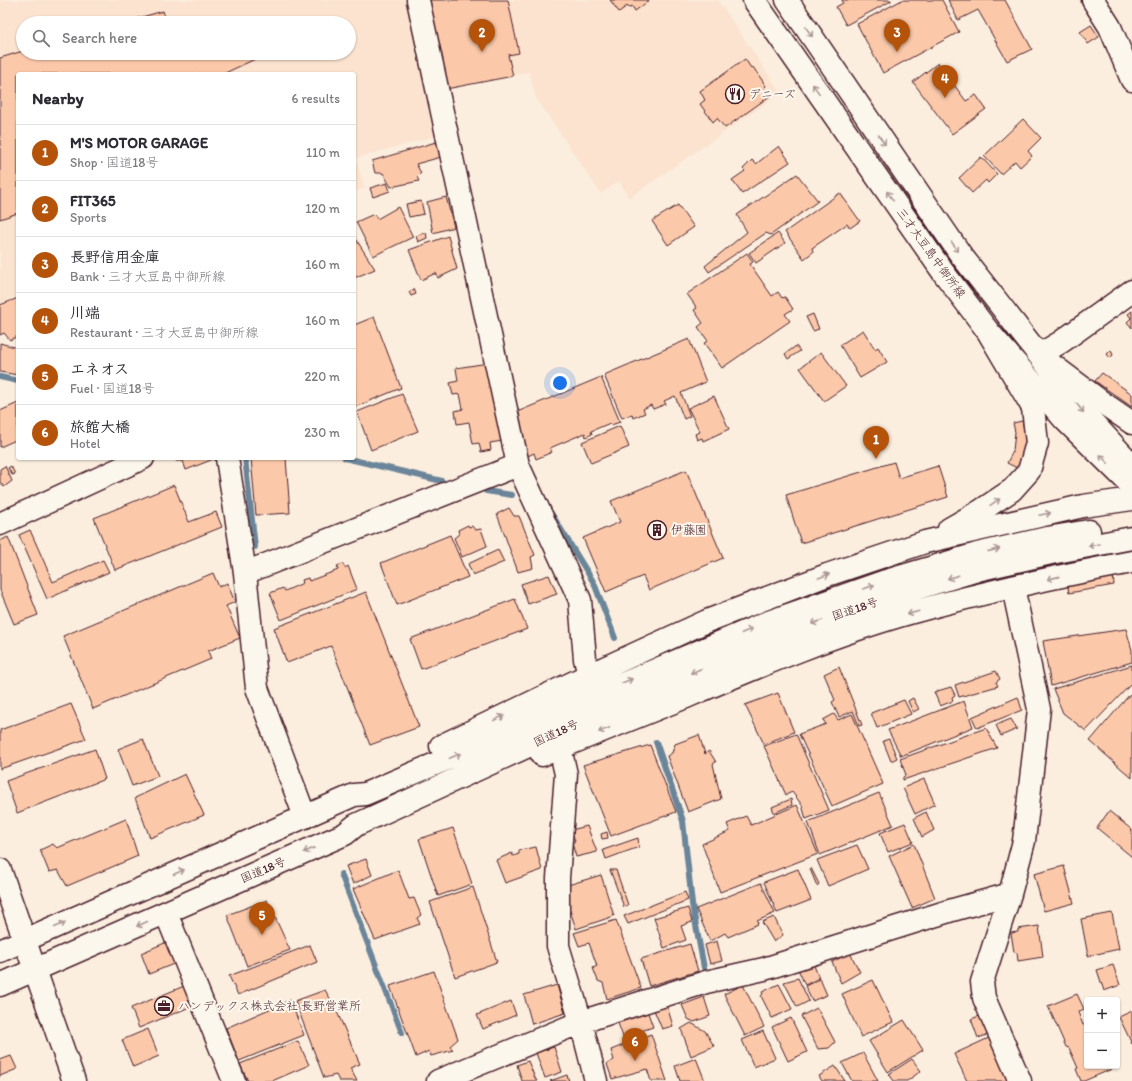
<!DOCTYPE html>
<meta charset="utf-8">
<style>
body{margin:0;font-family:Itim,"Klee One",sans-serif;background:#f7f7f7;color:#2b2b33}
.controls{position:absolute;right:12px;bottom:12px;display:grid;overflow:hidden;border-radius:4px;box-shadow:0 1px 3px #0004}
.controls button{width:36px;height:36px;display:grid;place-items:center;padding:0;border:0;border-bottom:1px solid #e1e1e2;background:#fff;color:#2b2b33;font:20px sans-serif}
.you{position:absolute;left:560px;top:383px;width:14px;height:14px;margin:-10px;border:3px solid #fff;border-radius:50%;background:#1a73e8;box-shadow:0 0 0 6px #1a73e833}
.badge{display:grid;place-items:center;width:26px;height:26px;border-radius:50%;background:#b45309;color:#fff;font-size:13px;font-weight:700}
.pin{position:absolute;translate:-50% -33px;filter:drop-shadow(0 1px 2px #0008)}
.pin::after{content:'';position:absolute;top:21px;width:14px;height:12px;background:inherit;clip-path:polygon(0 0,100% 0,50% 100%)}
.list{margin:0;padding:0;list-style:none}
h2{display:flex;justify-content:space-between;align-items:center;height:52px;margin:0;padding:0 16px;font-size:17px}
h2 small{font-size:13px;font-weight:400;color:#7c7c81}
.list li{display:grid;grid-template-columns:26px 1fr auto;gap:12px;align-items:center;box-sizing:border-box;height:56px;padding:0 16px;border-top:1px solid #e1e1e2}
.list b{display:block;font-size:15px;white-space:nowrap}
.list p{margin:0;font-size:13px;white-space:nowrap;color:#7c7c81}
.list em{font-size:13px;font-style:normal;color:#7c7c81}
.icon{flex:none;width:22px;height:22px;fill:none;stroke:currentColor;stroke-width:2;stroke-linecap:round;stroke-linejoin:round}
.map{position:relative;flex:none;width:1132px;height:1081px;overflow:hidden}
.search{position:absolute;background:#fff;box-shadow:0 1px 3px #0004;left:16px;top:16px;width:340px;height:44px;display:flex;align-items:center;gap:10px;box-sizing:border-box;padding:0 14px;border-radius:22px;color:#7c7c81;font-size:15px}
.panel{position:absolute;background:#fff;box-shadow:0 1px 3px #0004;left:16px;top:72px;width:340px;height:388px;border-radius:4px}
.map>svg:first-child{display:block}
</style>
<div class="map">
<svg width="1132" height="1081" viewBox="0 0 1132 1081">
<rect width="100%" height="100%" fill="#fbeedf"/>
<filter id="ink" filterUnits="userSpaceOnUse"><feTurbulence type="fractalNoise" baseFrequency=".025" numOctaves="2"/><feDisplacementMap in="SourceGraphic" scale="8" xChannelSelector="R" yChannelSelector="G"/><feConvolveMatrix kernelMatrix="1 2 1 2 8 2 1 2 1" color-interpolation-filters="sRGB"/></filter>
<g filter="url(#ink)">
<!-- built -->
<path fill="#fbe3cf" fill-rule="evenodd" d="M0 0H411L436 136 356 158 365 188 354 192V74H18V296L0 303ZM23 23H349V53H23Z
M427 0H718L781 93 629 198 619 181 601 194 536 98 529 72 447 90Z"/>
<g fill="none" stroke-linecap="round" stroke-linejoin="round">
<!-- stream -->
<path stroke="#6b8599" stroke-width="6" d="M0 377 18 381
M245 458 255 547
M345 458 442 481
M486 491 512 495
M551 513 594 583 615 638
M656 742 683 821 692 904 704 968
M341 874 402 1033"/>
</g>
<!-- building -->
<path fill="#fbc9aa" stroke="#4a1f2b" d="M427 0H508L519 53 508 55 513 76 446 89Z
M610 0H650L635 11 632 6 629 8 627 6 619 12Z
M842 0H891V1L846 25 836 7 843 3Z
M902 0H942L959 32 883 73 857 24Z
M948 0H1005L1032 49 1007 61 978 10 958 20Z
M163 11 167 23H121Z
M191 17 195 23H176Z
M256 18 258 23H241Z
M1091 25 1099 37 1088 44 1080 32Z
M23 51V53H268L223 74H18V213L0 219V58Z
M745 59 751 68 753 67 766 86 764 88 770 96 725 128 717 118 713 122 700 104 705 100 700 91Z
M938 63 966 101 976 95 986 109 952 134 913 82Z
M1023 119 1041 138 1028 151 1032 156 1020 167 1015 161 1001 174 984 156Z
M436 142 441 157 416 164 421 173 417 177 419 181 391 187 383 173H375L372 161Z
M779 146 790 162 742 194 732 180 745 171 743 169 752 160 756 164Z
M981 157 997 174 988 183 986 180 972 193 959 178Z
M797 174 818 201 771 235 766 233 709 272 705 266 747 232 737 215Z
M387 183 390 191 373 197 370 188Z
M840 193 860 221 850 228 847 224 812 248 813 252 804 259 785 232Z
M446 197 454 227 433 233 427 202Z
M421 201 424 214 409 217 406 204Z
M678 205 694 227 668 245 652 221Z
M398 207 413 237 373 256 356 222 374 214 377 219Z
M426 232 427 238 418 242 416 236Z
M778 233 785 243 756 263 749 253Z
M354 236 375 269 354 278Z
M448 236 457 269 438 278 436 273 421 280 409 250Z
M747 253 753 262 750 264 772 296 778 292 782 298 785 297 793 309 785 314 790 321 722 368 704 343 708 341 698 327 703 323 694 310 697 308 687 294Z
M414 289 416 294 411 296 409 292Z
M18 298V336L10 340 4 333 0 335V305Z
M1132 311V328L1127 322 1131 318 1128 314Z
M813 314 819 329 813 331 806 317Z
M374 317 401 388 355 407 354 325Z
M863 330 875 349 878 347 887 362 860 378 840 345Z
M689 339 706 382 681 393 690 416 684 419 675 396 664 401 666 404 653 409 651 405 643 409 645 413 633 418 632 414 622 418 604 375Z
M0 343 18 348V375L0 372Z
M796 346 800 351 788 359 785 354Z
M1111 350 1113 355 1110 358 1107 354Z
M821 352 846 386 824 401 800 368Z
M488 363 502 441 490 443 491 450 481 452 479 443 473 444 469 422 457 424 455 411 463 409 460 394 453 395 450 383 458 381 456 368Z
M1102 373 1132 394V407L1095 381Z
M601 377 620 422 611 425 610 423 591 431 592 434 586 437 585 433 550 448 552 452 536 459 534 453 526 457 524 451 527 449 516 424 521 422 517 412Z
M402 394 418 431 371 450 357 412Z
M714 396 729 429 703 441 702 438 697 440 695 434 700 432 688 408Z
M18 403V439L0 447V411Z
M1022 421 1026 437 1022 458 1017 468 1007 463 1013 451 1015 432 1013 423Z
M620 426 629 447 591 463 582 442Z
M175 458H216L186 470 183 461H176Z
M251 458H286L290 513 256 515Z
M894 462 899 478 938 466 948 497 801 543 786 495Z
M5 466 12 481 4 487 0 482V469Z
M11 466 15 474 12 475 8 468Z
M686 470 723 558 649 590 643 576 606 592 583 538 620 522 611 501Z
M174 485 189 522 216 512 222 527 115 570 94 518Z
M509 508 514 516H519L535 555 531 557 533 568 518 572 497 514Z
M468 525 469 527 472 526 475 530 481 529 487 546 462 557 454 538 459 534 458 530Z
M30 530 53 582 103 560 109 572 47 599 19 535Z
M450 535 468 577 397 605 381 563Z
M8 537 38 615 14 624 0 590V541Z
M498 550 504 562 473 575 468 564Z
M343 564 345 568 348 566 357 589 281 620 270 593 283 588 285 591 303 583 302 580 308 578 309 581 338 570 337 566Z
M213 573 219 587 227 583 235 602 226 606 240 638 208 651 211 659 93 709 63 636Z
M1113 574 1114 585 1069 593 1067 582Z
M549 575 557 594 528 604 521 584Z
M366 592 419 727 370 745 331 646 287 663 274 628Z
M515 599 527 629 421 669 410 639Z
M1126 629 1132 650V662L1051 686 1043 641Z
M1132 665V683L1086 731 1063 713 1053 689Z
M839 667 862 725 859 726 853 711 839 717 832 702 835 700 824 674Z
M996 671 1000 679 996 682 998 686 959 697 955 685Z
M951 687 955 695 952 697 953 701 940 706 934 692Z
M778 693 794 732 764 744 745 705Z
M1130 694 1132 697V778L1090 741Z
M1018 697 1022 710 977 728 972 717Z
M913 698 919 709 913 712 908 701Z
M904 700 911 714 877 728 871 713Z
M964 701 973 727 901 756 888 730Z
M71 704 86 739 0 769V730Z
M834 714 838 720 852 714 883 784 832 806 799 734 826 724 823 720Z
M1011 719 1017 729 1001 736 996 725Z
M986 728 997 748 903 780V777L906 775 900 759Z
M796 734 829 810 806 819 802 805 792 792 786 795 764 746Z
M699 735 705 754 709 751 716 762 713 764 721 799 688 812 667 756 672 753 675 744Z
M143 739 158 776 132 786 118 749Z
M889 739 897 758 891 761 883 741Z
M650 745 676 812 611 836 583 765Z
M95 749 105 779 17 813 6 781Z
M185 774 204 815 150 838 135 798Z
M924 779 935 804 915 814 903 788Z
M879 793 893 825 820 855 808 822Z
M791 799 792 805 774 813 772 807Z
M797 805 818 854 720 892 702 844 730 831 727 824 746 816 751 825Z
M1109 811 1132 830V857L1097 828Z
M926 812 934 830 922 837 914 818Z
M126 819 138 856 67 886 58 870 49 872 40 850 53 844 57 848Z
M905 823 913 842 888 852 880 833Z
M587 826 597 852 576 857 572 843 575 841 571 830Z
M453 828 472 884 438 896 419 839Z
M607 832 608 838 602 839 601 834Z
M638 838 639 847 606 859 603 850Z
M914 844 935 898 912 908 889 856Z
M857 845 868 869 828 886 817 860Z
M536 847 542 870 505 883 496 860 512 853 513 856 519 854V850Z
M366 859 372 875 353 884 346 866Z
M1064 866 1074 903 1044 911 1034 874Z
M811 868 819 884 817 886 810 869Z
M798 869 811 900 777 913 764 882Z
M398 870 409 899 414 898 421 915 417 918 420 924 375 940 353 889Z
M610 870H616L628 905 624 907Z
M601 875 614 916 576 929 565 895 568 885Z
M761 883 775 913 757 921 758 924 728 937 725 933 710 941 696 909Z
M473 887 497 962 455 977 430 902Z
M685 892 688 900 628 924 624 916Z
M267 900 290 950 247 966 227 915Z
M688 908 692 922 681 926 686 940 664 948 654 918Z
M1112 913 1119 949 1088 956 1081 919Z
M774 917 783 935 774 942 762 922Z
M616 920 641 988 607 999 603 983 598 981 593 968 597 966 589 943 579 946 574 933Z
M1039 926 1043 957 1018 961 1017 953 1014 952 1011 933 1018 932V929Z
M717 941 722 961 710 964 705 945Z
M167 942 176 963 149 974 141 953Z
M690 944 698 971 649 986 641 959Z
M310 945 317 962 238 995 229 976Z
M850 953 860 972 841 983 832 962Z
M813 963 819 978 805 985 798 969Z
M1113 965 1120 985 1104 991 1097 970Z
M434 971 458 1039 450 1046 453 1050 431 1056 429 1051 416 1057 390 986Z
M798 978 809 1001 797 1007 784 982Z
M820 979 827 995 812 1001 805 986Z
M873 980 893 1022 861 1037 842 994Z
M189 984 197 1004 139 1028 131 1008Z
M779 984 792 1009 772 1018 761 996 763 994 762 992Z
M557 985 565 1013 532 1024 524 995Z
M743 985 764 1027 745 1036 724 994Z
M325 990 334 1005 360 1064 350 1068 357 1081H339L336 1075 324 1078 295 1001Z
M1077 994 1084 1009 1078 1012 1083 1025 1087 1024V1066H1111L1112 1069 1084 1081H1081L1076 1069 1078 1068 1069 1048 1066 1047 1048 1006Z
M704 997 710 1016 694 1022 688 1019 682 1005Z
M290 1000 304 1035 239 1061 226 1028Z
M511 1001 516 1015 483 1029 477 1015Z
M667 1006 673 1026 662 1029 654 1010Z
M817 1008 835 1042 829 1048 818 1049 801 1016Z
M1132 1011V1044L1119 1017Z
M648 1013 653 1027 623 1037 618 1023Z
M982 1015 990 1034 978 1038 971 1019Z
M791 1018 807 1052 788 1061 772 1027Z
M904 1020 923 1050 888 1072 869 1041Z
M691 1023 705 1031 714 1046 691 1056 681 1029Z
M148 1029 159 1056 133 1067 122 1040Z
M763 1031 775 1058 754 1067 742 1040Z
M651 1034 667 1081H651L647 1069 612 1079 607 1064 614 1060 611 1050Z
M991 1037 1012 1081H967L954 1054Z
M298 1041 309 1065 272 1081H248L240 1064Z
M554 1047 562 1072 545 1078 536 1053Z
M863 1053 878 1081H852L842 1063Z
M11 1056 17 1069 0 1076V1060Z
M696 1058 705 1081H680L675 1066Z
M912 1059 921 1071 907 1081H894L889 1074Z
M528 1061 535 1078 537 1081H522L517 1065Z
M835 1066 845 1081H822L819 1076Z
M567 1075 569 1081H550Z"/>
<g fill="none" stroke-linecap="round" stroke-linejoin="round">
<!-- minor casing -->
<g stroke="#4a1f2b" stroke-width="25">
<path id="minor" d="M418 0 518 465
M1093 0 1110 27 1132 80
M1039 355 1061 342 1132 291
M227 458 245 573 257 688 305 817
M0 524 143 458
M245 573 518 465 580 600 585 659 589 675
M1013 587 1039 709 1024 841 1010 894 982 982 984 998 1020 1081
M560 748 566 774 558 878V946L581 1022 596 1081
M0 870 74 1081
M166 913 234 1081
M438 1081 581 1022 706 982 764 969 949 911 1010 894"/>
</g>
<!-- major casing -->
<g stroke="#4a1f2b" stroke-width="25">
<path id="major" d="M754 0 943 272 987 330 1065 420 1132 486
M787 0 961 255 1085 414 1132 465"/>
</g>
<!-- highway casing -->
<g stroke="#4a1f2b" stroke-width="25">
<path id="highway" d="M1039 355 1103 403 1132 423
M949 529 982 510 1012 490 1029 471 1037 443 1033 408 987 330
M441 746 589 675 707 621 827 575 925 542 1083 506 1132 499
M542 755C588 736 635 718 681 699 757 667 834 634 913 612 985 592 1058 576 1132 562
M0 951 354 795 365 794 763 624 886 581 977 554 1047 538 1089 531
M0 985 345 834 356 825 598 714 769 639 891 596 981 569 1051 553 1132 538"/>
</g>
<!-- minor -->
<use href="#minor" stroke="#fbf7ec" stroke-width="22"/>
<!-- major -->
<use href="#major" stroke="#fbf7ec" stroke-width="22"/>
<!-- highway -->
<use href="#highway" stroke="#fbf7ec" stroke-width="22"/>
</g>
<!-- one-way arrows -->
<defs><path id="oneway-shaft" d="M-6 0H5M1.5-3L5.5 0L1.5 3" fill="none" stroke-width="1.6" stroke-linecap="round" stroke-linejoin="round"/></defs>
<g stroke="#ab9695">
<use href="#oneway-shaft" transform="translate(809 32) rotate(56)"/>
<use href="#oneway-shaft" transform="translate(816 89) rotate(-125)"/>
<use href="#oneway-shaft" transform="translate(882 140) rotate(56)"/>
<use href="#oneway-shaft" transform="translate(890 196) rotate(-125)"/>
<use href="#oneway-shaft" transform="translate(955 247) rotate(56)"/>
<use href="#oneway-shaft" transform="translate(1080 408) rotate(52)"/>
<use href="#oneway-shaft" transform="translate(1104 459) rotate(-135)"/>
<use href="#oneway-shaft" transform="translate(995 502) rotate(-34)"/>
<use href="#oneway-shaft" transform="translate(1045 514) rotate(-12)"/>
<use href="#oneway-shaft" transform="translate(1094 545) rotate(169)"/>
<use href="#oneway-shaft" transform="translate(994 550) rotate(-13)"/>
<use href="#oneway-shaft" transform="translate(824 576) rotate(-20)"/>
<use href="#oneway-shaft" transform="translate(953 577) rotate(163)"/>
<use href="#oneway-shaft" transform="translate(1053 578) rotate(167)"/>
<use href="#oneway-shaft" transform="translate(869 587) rotate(-19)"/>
<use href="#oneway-shaft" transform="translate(913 613) rotate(164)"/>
<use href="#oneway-shaft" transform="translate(817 622) rotate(161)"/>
<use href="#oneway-shaft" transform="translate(747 631) rotate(-23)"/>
<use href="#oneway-shaft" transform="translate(696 671) rotate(156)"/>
<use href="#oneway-shaft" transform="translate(627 681) rotate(-23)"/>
<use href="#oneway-shaft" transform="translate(499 718) rotate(-26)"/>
<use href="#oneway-shaft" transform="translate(604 730) rotate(158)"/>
<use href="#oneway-shaft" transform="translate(455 756) rotate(-23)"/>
<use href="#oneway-shaft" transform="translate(309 850) rotate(157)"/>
<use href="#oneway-shaft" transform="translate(179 872) rotate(-24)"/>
<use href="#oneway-shaft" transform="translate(142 924) rotate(156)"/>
<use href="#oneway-shaft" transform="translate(60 925) rotate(-24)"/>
</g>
</g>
<!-- icons -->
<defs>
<g id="restaurant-ring" transform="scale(1)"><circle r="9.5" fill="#fbf7ec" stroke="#4a1f2b" stroke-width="1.5"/><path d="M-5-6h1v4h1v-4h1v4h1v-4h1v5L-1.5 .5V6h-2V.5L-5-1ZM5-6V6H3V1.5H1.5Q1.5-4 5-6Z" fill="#4a1f2b"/></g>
<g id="building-ring" transform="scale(1)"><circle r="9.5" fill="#fbf7ec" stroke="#4a1f2b" stroke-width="1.5"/><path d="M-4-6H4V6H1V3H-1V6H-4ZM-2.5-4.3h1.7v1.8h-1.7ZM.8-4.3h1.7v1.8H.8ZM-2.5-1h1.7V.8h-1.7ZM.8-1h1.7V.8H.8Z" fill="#4a1f2b"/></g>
<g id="office-ring" transform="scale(1)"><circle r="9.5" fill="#fbf7ec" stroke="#4a1f2b" stroke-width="1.5"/><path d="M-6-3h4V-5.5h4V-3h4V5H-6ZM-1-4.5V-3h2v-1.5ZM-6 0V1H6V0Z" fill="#4a1f2b"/></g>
</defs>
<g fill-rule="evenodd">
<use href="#restaurant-ring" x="735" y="94"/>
<use href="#building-ring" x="657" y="530"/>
<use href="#office-ring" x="164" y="1006"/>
</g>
<g text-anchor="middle" stroke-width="4" stroke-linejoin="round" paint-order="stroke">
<!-- poi labels -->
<g font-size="12" fill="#4a1f2b" stroke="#fbf7ec" text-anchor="start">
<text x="749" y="98">デニーズ</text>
<text x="671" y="534">伊藤園</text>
<text x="178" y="1010">ハンデックス株式会社 長野営業所</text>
</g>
<!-- street labels -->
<g font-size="12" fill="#4a1f2b" stroke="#fbf7ec">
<text transform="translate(931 253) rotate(54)" y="4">三才大豆島中御所線</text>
<text transform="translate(855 609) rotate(-19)" y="4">国道18号</text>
<text transform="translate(556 733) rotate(-25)" y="4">国道18号</text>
<text transform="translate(263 870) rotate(-23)" y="4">国道18号</text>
</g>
</g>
</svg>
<div class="controls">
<button>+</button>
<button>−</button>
</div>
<div class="you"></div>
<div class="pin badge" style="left:876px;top:459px">1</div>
<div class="pin badge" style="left:482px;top:52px">2</div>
<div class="pin badge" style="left:897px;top:52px">3</div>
<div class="pin badge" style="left:945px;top:98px">4</div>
<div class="pin badge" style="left:262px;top:935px">5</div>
<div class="pin badge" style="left:635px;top:1061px">6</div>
<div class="search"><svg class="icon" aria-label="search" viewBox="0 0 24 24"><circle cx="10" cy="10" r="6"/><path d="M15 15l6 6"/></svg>Search here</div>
<section class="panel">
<h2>Nearby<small>6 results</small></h2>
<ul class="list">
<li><span class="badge">1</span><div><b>M'S MOTOR GARAGE</b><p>Shop · 国道18号</p></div><em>110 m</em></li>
<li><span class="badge">2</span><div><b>FIT365</b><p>Sports</p></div><em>120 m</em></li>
<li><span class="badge">3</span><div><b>長野信用金庫</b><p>Bank · 三才大豆島中御所線</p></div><em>160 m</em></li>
<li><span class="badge">4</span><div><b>川端</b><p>Restaurant · 三才大豆島中御所線</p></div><em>160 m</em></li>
<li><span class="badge">5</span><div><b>エネオス</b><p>Fuel · 国道18号</p></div><em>220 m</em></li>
<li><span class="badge">6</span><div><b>旅館大橋</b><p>Hotel</p></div><em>230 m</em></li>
</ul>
</section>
</div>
